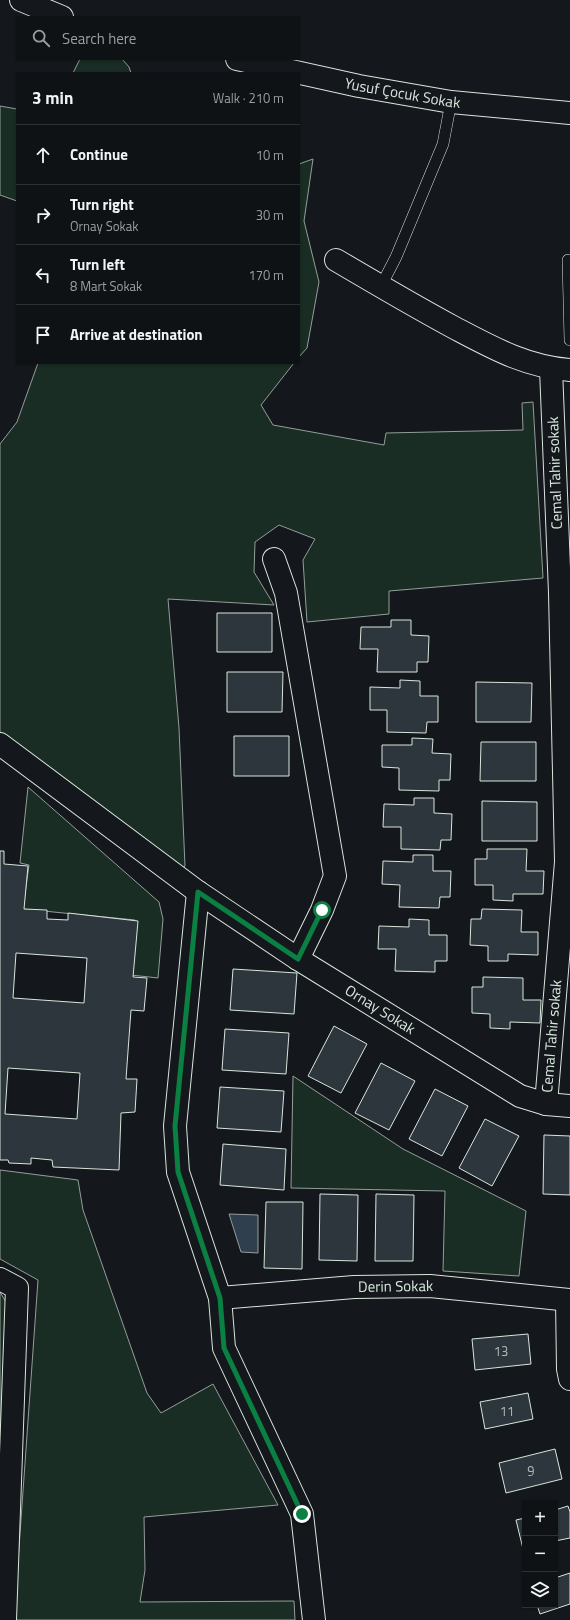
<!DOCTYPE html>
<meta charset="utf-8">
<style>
body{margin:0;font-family:"Titillium Web",sans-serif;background:#1d2022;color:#f1f3f6}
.controls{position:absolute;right:12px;bottom:12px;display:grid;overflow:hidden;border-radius:0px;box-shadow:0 1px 3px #0004}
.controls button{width:36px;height:36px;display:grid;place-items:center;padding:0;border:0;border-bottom:1px solid #2f3234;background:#0f1215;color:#f1f3f6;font:20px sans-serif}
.stop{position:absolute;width:12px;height:12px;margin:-9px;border:3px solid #0b8043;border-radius:50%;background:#fff}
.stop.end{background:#0b8043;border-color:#fff;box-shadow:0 1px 4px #0008}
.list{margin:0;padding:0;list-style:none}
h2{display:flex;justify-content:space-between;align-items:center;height:52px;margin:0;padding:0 16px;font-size:17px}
h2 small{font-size:13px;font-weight:400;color:#9b9ea0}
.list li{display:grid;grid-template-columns:26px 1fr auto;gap:12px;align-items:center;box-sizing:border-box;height:60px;padding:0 16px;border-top:1px solid #2f3234}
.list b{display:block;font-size:15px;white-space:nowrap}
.list p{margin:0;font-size:13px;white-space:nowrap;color:#9b9ea0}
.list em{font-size:13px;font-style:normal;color:#9b9ea0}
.icon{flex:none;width:22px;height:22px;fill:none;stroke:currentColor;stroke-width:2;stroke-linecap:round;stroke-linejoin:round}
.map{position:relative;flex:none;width:570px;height:1620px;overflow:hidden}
.search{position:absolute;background:#0f1215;box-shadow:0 1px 3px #0004;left:16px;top:16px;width:284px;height:44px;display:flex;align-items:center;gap:10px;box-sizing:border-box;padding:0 14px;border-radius:0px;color:#9b9ea0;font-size:15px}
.panel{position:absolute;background:#0f1215;box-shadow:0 1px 3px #0004;left:16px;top:72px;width:284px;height:292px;border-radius:0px}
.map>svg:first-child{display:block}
</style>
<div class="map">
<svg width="570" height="1620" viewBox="0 0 570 1620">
<rect width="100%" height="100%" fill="#14181c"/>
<!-- green -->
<path fill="#1a2d24" stroke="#939e99" d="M80 59H122L129 67 131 73H73Z
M0 106 17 109V201L0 195Z
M313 159 304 221 319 282 307 348 299 357V164Z
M38 363H294L261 405 273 425 384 445 386 433 523 430 522 403 533 402 543 578 389 591V614L307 622 303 560 315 539 279 525 255 542 254 572 274 605 168 599 179 728 185 866 177 872 154 865 0 732V444L17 422Z
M28 787 159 902 163 919 158 978 131 975 135 920 23 909 29 865 20 863Z
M293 1076 403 1149 526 1211 519 1276 443 1271 445 1191 291 1188Z
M0 1170 78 1180 83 1210 147 1393 161 1413 213 1384 278 1505 144 1517 145 1570 140 1602 294 1601 295 1620H15L16 1590 38 1280 0 1259Z
M0 1292 7 1304 0 1506Z"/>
<!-- water -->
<path fill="#2f3f4d" stroke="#939e99" d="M229 1214 258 1215V1253L241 1252Z"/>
<!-- building -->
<path fill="#2c363c" stroke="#d8e6dc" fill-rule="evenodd" d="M217 613H272V652H217Z
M391 620H411V635L429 636 428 662H417V672H377L378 649H360L361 627H391Z
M227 672H283L282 712H227Z
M400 680 420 681V696H438V722H427L426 733 387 732V710H370V687L400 688Z
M476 682 532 683 531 722H476Z
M234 736H289V776H234Z
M412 738 433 739 432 753 451 754 450 780H439V791L399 790V768L382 767V745H412Z
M481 742H536V781H480Z
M414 798H434V813L452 814 451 840H441L440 850 401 849V827H383L384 804 414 805Z
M482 801 537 802V841H482Z
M487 849H527L526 871H544L543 894H513V901L493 900V885H475V859H487Z
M0 851H4V864L28 866 24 909 47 910V919L68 920V913L138 921 133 977 147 978 144 1011 131 1010 126 1079H137L135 1112 121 1113 119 1170 53 1167 52 1160 31 1158V1164L9 1163 8 1160H0ZM16 953 87 958 84 1003 13 998ZM8 1068 80 1073 77 1119 5 1114Z
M413 855H433V871H451L450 897H440L439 908 399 907 400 885 382 884 383 861 413 862Z
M482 909 522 910 521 932H538V955L508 954V961H488V946L470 945 471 919H481Z
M409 919 429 920V935H447V961H435V972L395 971 396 949H378L379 926 409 927Z
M233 969 297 973 294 1014 230 1010Z
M483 977 523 978V1000H541L540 1023 510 1022V1029L490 1028V1014L472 1013V987H483Z
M334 1026 367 1044 341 1093 308 1076Z
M225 1029 289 1033 286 1074 222 1070Z
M381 1063 415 1081 389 1130 355 1113Z
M220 1087 284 1091 281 1132 217 1128Z
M435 1089 468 1106 442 1156 409 1139Z
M485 1119 519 1136 492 1186 459 1168Z
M544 1135 570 1136V1195L543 1194Z
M223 1144 286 1149 284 1190 220 1185Z
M320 1194 358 1195 357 1261 319 1260Z
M376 1194 414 1195 413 1261H375Z
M266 1202H303L302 1269 264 1268Z
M528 1334 531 1364 475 1370 472 1339Z
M528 1393 533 1419 485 1429 480 1402Z
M555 1449 562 1479 506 1493 499 1463Z
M568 1506 570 1512V1538L555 1541V1510Z
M525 1518V1549H523L516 1520Z
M570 1573V1604L540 1614 537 1605H555V1578Z"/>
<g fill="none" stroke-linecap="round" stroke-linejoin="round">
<!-- lane casing -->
<g stroke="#d8e6dc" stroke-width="12">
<path id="lane" d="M568 260 570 340
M381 286 396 257 443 144 451 102"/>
</g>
<!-- street casing -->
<g stroke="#d8e6dc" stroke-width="24">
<g id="street">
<path d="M21 0 62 17"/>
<path id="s1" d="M237 59 359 86 451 102 570 113"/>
<path d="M336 260C375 283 414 306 453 327 491 347 526 367 570 370"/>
<path d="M274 559 286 593 335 876 322 910 298 959"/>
<path id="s2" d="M0 744 198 892 298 959 520 1096 546 1104 570 1106"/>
<path d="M198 892 175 1126 178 1172 220 1298 224 1348 302 1514 314 1620"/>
<path id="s3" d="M546 1104 566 862 560 593 551 369"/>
<path d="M0 1279 17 1288 5 1620"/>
<path id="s4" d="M220 1298 354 1287 430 1286 570 1300"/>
<path d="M567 1300 568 1369 570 1379"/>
</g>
</g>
<!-- lane -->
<use href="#lane" stroke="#14181c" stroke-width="11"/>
<!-- street -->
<use href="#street" stroke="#14181c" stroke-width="22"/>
</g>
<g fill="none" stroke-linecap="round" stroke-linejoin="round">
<!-- route -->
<path stroke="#0b8043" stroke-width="5" d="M302 1514 224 1348 220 1298 178 1172 175 1126 198 892 298 959 322 910"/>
</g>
<g text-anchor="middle" stroke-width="3" stroke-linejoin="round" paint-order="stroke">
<!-- number labels -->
<g font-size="13" fill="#adbab4">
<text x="501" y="1356">13</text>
<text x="507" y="1416">11</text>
<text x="531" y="1476">9</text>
</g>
<!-- street labels -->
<g font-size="15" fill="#d8e6dc" stroke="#14181c">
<text dy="5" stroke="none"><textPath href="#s1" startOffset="169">Yusuf Çocuk Sokak</textPath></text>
<text transform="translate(555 473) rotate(-92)" y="5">Cemal Tahir sokak</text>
<text dy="5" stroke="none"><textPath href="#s2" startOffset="464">Ornay Sokak</textPath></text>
<text dy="5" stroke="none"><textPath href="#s3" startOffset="68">Cemal Tahir sokak</textPath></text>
<text dy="5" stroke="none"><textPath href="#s4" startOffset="176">Derin Sokak</textPath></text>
</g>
</g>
</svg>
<div class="controls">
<button>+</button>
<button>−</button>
<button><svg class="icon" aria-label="layers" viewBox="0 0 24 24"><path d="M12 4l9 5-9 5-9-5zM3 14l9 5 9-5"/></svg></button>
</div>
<div class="stop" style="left:322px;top:910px"></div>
<div class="stop end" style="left:302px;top:1514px"></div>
<div class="search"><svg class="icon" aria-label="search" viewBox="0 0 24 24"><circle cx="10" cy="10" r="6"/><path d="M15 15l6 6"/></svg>Search here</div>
<section class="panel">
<h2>3 min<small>Walk · 210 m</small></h2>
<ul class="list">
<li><svg class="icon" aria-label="ahead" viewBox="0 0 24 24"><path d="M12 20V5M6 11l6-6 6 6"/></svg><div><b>Continue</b></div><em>10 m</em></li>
<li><svg class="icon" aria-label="right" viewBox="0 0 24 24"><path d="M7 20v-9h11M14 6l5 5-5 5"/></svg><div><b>Turn right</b><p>Ornay Sokak</p></div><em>30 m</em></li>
<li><svg class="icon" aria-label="left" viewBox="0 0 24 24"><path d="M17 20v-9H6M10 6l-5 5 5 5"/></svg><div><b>Turn left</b><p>8 Mart Sokak</p></div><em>170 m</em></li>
<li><svg class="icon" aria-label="arrive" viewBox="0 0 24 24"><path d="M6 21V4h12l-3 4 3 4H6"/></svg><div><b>Arrive at destination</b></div></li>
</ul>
</section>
</div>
